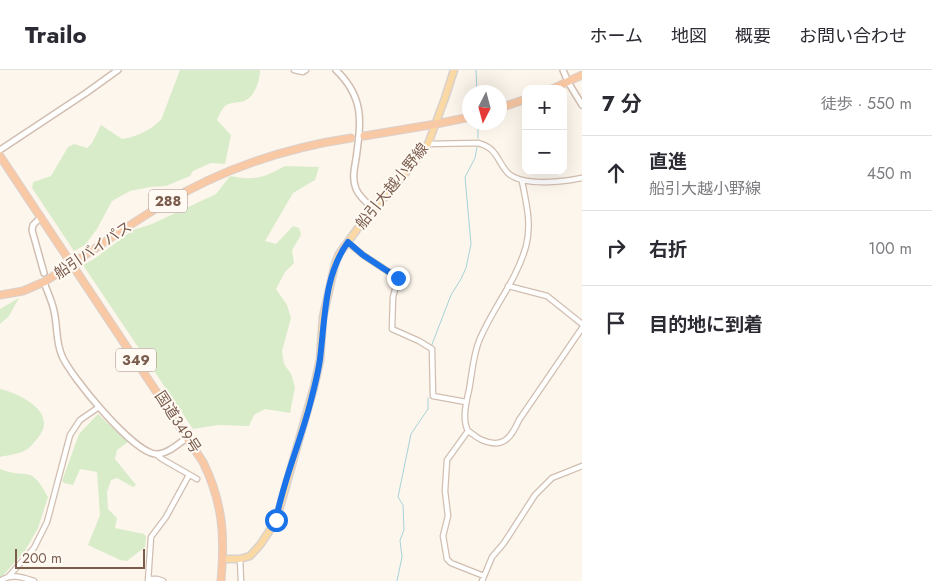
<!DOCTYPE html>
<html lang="ja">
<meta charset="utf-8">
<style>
body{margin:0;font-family:Jost,"Noto Sans JP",sans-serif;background:#f2f2f3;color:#2b2b33}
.controls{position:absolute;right:15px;top:15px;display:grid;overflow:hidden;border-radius:10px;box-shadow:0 5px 20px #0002}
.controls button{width:45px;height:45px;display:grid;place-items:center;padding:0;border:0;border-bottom:1px solid #e1e1e2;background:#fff;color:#2b2b33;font:25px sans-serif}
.compass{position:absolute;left:462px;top:15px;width:45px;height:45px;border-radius:50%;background:#fff;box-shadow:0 5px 20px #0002;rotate:186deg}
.scale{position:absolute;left:15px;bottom:12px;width:130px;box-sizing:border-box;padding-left:5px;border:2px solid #7a5c4d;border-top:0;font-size:14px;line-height:18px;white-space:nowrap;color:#7a5c4d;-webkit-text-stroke:4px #fffaf3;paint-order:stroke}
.stop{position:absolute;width:15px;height:15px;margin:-11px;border:4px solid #1a73e8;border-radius:50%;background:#fff}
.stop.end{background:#1a73e8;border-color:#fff;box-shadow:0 1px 5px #0008}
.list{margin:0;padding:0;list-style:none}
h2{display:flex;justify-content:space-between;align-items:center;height:65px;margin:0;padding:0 20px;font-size:21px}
h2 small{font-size:16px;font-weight:400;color:#7c7c81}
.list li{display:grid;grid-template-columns:32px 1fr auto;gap:15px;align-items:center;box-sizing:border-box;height:75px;padding:0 20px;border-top:1px solid #e1e1e2}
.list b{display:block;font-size:19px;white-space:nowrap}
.list p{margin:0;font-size:16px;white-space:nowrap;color:#7c7c81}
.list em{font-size:16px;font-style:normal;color:#7c7c81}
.icon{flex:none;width:28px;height:28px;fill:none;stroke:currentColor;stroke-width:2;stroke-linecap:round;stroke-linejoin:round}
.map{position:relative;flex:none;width:582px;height:511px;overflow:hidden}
header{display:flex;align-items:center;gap:30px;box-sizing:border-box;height:70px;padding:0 25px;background:#fff;border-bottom:1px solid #e1e1e2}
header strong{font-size:24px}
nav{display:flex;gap:28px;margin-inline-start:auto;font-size:18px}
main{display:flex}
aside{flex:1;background:#fff}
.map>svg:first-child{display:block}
</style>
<header>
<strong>Trailo</strong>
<nav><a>ホーム</a><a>地図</a><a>概要</a><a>お問い合わせ</a></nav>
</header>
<main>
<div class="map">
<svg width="582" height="511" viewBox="0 0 582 511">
<rect width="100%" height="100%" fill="#fdf6ec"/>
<!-- green -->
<path fill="#d8ecc9" d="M180 0H260C260 10 255 27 244 31 238 33 230 32 225 36 221 40 219 45 217 50L231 65 225 94 211 93 193 101 190 106 166 116 150 117 130 121 112 131 97 159 85 175 74 181 32 118 33 112 51 106 68 77 74 74 87 78 92 73 101 55 122 69C137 67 150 60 161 50Z
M285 96 319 97 315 110 293 123 265 171 276 174 293 156 299 158 301 165 292 180 294 193 285 202 276 219 287 235 291 248 282 281 284 294 291 304 295 317 290 343 265 339 254 345 249 356 218 355 193 359 83 195 94 189 133 160 152 154 216 124 230 106C255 111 263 108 285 96Z
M19 228 9 246 0 254V239Z
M0 319C21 324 60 343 37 369 34 372 30 378 26 380 20 384 8 385 0 387Z
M98 344 128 372 117 380 115 389 136 415 133 417 117 408 111 410 107 422 108 439 117 448 115 458 144 464 146 467 145 477 127 491 120 490 88 475 100 445 97 402 80 399 73 415 64 413 62 411 79 364Z
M0 399C28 410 30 393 48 427L38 458 25 481 0 509Z"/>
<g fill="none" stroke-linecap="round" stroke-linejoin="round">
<!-- stream -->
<path stroke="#a5d3da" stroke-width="1" d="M476 0 477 22
M478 54V68
M431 277 451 225 461 209 466 198 471 174 465 107 475 88 477 77
M430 283V307
M397 511 402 487 400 470 404 460 403 435 398 427 411 364 428 339V328"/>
<!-- minor casing -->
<g stroke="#d1beb0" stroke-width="7">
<path id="minor" d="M294 0 303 2 306 0
M428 74 478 73C497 78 496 89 507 102 520 117 564 112 582 108
M522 111C526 132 532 154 526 176 517 210 492 239 479 271 473 286 472 304 469 320 466 333 462 349 468 361 473 364 477 368 482 370 503 379 511 368 519 350L582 258
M347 172 363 185 398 208 393 227 392 259 419 271 432 279 433 326 466 332
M508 216 547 226 582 254
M468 361 447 390 445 421 448 446 443 466 447 489 451 493 484 506
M156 384 162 389 197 409
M240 489 241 511
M9 506 34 478 47 452 70 365 80 350 99 337
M149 509H157L163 511
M0 511C11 503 22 507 34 511
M148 511 151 467 166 447 189 405
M482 511 492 487 504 473 535 425 552 408 582 396"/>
</g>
<!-- tertiary casing -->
<g stroke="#d1beb0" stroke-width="8">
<path id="tertiary" d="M336 0C365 28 361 52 356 89 354 100 352 109 356 119 360 128 367 133 374 139
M563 0 568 12 582 35
M0 80 86 23 118 0
M41 147 33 155 32 160 44 203
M44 212C47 221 51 229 53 237 58 253 55 271 62 286 71 307 132 381 155 384 167 385 179 373 188 367"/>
</g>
<!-- primary casing -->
<g stroke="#dad1cd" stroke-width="9">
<path id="primary" d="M223 489H240L250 486 260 475 276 451 314 317 320 290 323 247 335 194 339 184 361 154 409 99 428 74 445 28 454 0"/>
</g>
<!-- trunk casing -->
<g stroke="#dad1cd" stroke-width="9">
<path id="trunk" d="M552 19 582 5
M500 38 526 29
M364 66 436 54 470 47
M0 86 203 392C223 433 225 466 221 511
M0 225 23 221 44 212C84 187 122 159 162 135 220 100 284 78 351 68"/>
</g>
<!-- minor -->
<use href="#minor" stroke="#fff" stroke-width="4.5"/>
<!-- tertiary -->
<use href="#tertiary" stroke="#fff" stroke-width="5"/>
<!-- primary -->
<use href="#primary" stroke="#fbd9a5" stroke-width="6"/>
<!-- trunk -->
<use href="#trunk" stroke="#f9c8a4" stroke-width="7"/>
</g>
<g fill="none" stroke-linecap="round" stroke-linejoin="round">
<!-- route -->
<path stroke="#1a73e8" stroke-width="6" d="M276 450C283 411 300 373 310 334 314 319 318 304 320 289 325 249 324 205 348 172L363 185 398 208"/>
</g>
<g text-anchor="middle" stroke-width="4" stroke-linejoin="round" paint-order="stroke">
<!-- shield labels -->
<g fill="#fffaf3" stroke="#a28b7f" stroke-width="1">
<rect x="149" y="119.5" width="38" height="23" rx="4"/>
<rect x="116" y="278.5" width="40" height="23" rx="4"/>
</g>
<g font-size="14" font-weight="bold" fill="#7a5c4d">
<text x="168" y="136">288</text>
<text x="136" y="295">349</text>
</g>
<!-- street labels -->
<g font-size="15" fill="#7a5c4d" stroke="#fffaf3">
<text transform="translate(392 116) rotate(-51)" y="5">船引大越小野線</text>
<text transform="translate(93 180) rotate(-34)" y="5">船引バイパス</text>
<text transform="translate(178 352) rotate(57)" y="5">国道349号</text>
</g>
</g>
</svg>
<div class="controls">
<button>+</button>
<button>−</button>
</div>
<svg class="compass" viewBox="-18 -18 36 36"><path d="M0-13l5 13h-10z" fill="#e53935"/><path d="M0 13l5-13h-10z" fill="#7c7c81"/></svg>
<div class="scale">200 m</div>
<div class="stop" style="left:276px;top:450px"></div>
<div class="stop end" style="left:398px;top:208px"></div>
</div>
<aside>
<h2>7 分<small>徒歩 · 550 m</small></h2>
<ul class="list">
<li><svg class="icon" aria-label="ahead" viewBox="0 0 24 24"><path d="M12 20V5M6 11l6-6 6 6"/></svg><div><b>直進</b><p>船引大越小野線</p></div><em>450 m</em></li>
<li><svg class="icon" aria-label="right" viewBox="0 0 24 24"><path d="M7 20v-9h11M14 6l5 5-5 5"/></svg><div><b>右折</b></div><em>100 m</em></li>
<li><svg class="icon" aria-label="arrive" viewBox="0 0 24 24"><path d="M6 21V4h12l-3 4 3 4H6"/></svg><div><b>目的地に到着</b></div></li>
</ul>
</aside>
</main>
